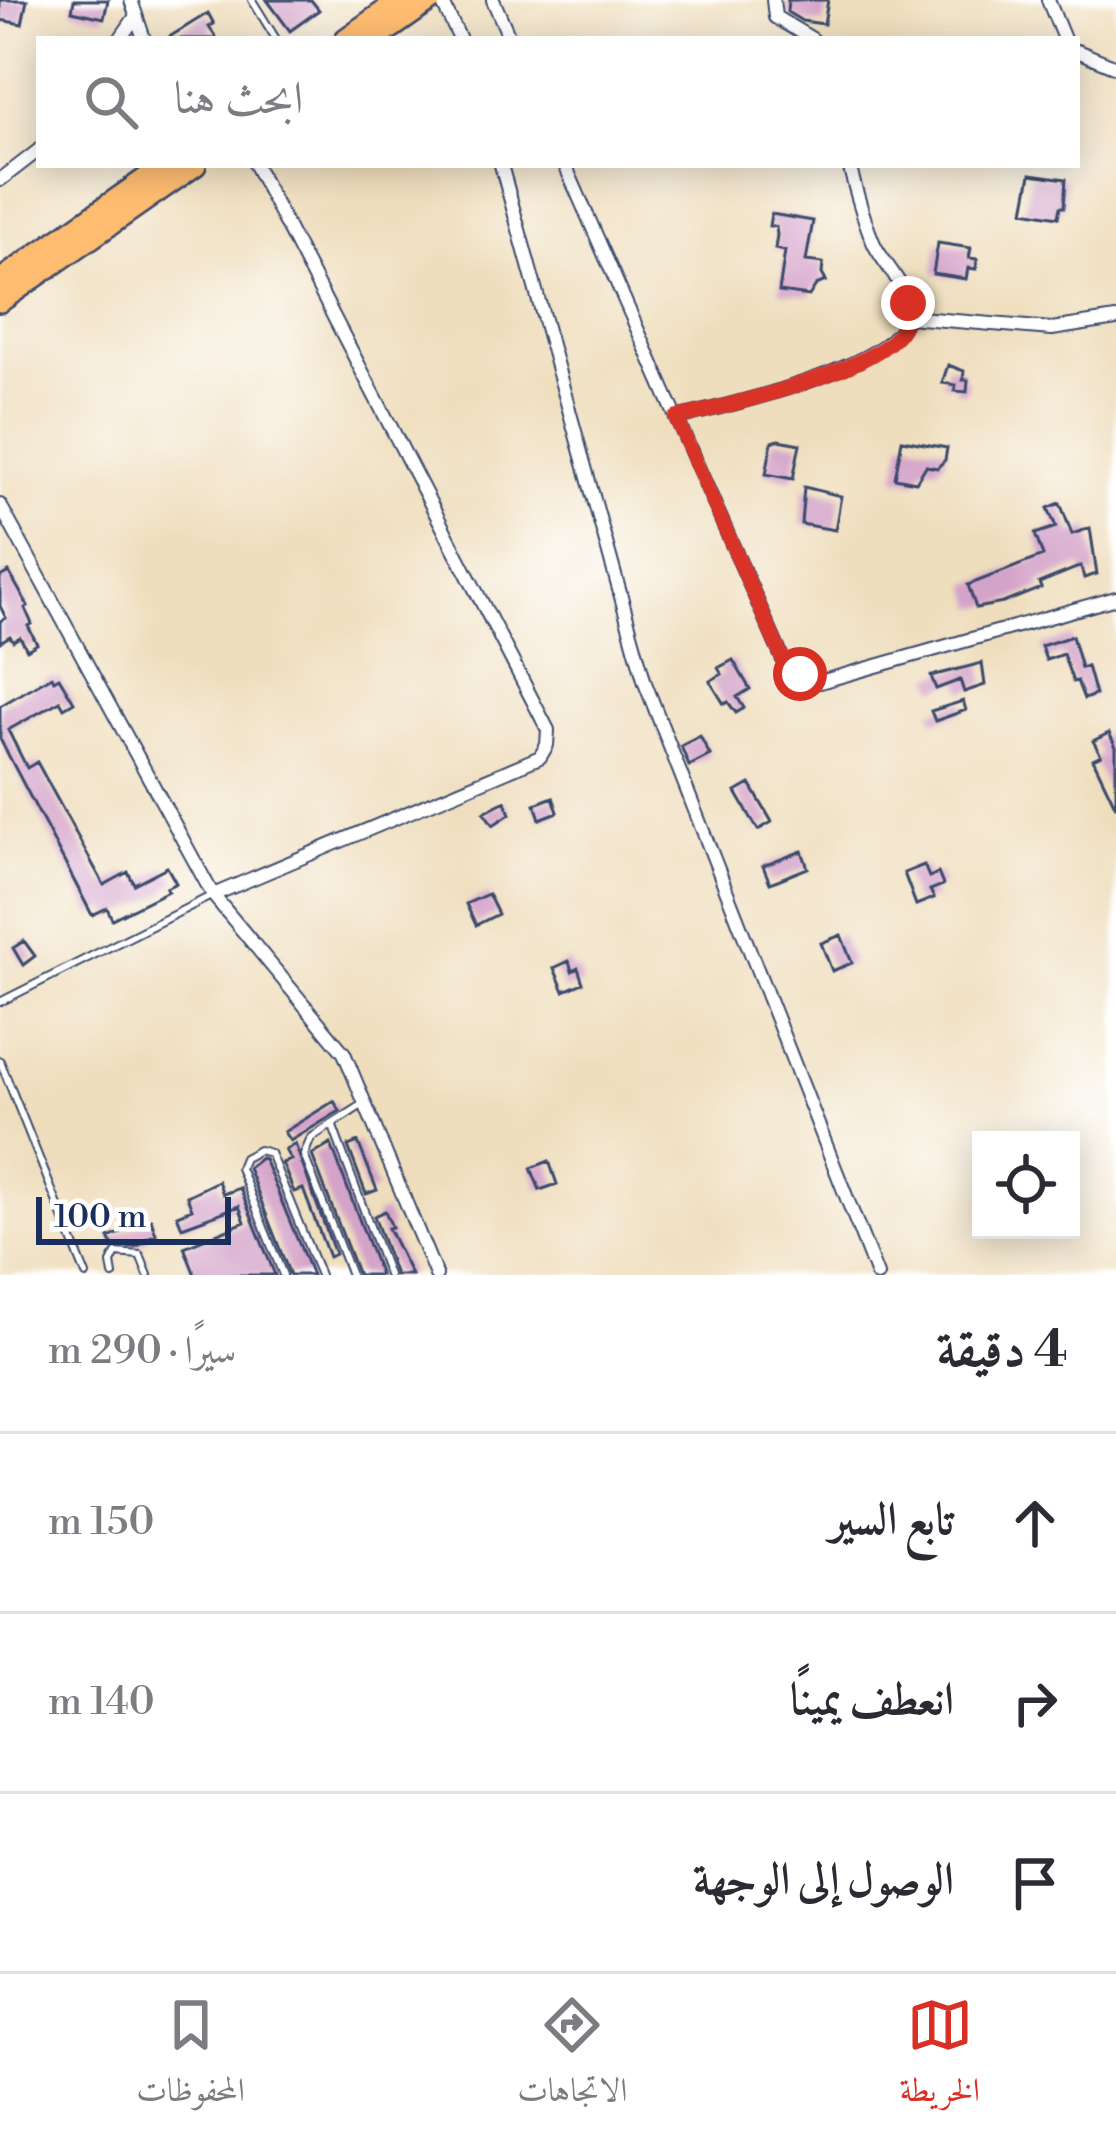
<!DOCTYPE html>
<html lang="ar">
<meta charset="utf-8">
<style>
body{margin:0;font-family:"Libre Bodoni",Amiri,serif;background:#f2f2f3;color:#2b2b33;direction:rtl}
.controls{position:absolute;right:36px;bottom:36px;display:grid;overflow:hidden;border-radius:0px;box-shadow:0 6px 30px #0003}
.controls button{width:108px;height:108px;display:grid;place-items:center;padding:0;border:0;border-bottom:3px solid #e1e1e2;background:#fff;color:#2b2b33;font:60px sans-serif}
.scale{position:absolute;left:36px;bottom:30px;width:195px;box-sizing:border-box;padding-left:12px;border:6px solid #1b2f5e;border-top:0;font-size:33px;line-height:42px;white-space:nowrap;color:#1b2f5e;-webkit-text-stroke:9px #fff;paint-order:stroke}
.stop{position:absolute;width:36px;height:36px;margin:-27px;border:9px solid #d93025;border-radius:50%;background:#fff}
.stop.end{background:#d93025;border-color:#fff;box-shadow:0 3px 12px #0008}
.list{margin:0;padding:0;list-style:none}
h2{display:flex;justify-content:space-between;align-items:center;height:156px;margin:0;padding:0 48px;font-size:51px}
h2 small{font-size:39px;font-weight:400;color:#7c7c81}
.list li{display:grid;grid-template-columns:78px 1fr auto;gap:36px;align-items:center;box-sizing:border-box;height:180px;padding:0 48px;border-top:3px solid #e1e1e2}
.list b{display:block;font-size:45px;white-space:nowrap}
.list em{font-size:39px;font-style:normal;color:#7c7c81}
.icon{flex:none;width:66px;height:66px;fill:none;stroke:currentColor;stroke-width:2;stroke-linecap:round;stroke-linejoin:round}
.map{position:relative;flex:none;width:1116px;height:1275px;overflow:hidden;direction:ltr}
.search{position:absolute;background:#fff;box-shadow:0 6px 30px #0003;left:36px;right:36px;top:36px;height:132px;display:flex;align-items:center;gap:30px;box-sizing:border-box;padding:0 42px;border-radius:0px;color:#7c7c81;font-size:45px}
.sheet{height:696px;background:#fff}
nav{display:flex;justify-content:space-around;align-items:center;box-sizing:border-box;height:168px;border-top:3px solid #e1e1e2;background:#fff;font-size:33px;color:#7c7c81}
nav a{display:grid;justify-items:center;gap:6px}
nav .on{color:#d93025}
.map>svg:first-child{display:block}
</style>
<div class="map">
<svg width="1116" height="1275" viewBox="0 0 1116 1275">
<rect width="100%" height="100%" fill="#fff"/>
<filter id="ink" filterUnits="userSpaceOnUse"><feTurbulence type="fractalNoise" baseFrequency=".00833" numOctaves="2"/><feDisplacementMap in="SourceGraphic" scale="24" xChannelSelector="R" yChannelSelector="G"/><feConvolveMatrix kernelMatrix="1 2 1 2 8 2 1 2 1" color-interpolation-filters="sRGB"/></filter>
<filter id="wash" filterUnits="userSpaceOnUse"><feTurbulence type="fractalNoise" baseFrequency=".004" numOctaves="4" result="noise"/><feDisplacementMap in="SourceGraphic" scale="48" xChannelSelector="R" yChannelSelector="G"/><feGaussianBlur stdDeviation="2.7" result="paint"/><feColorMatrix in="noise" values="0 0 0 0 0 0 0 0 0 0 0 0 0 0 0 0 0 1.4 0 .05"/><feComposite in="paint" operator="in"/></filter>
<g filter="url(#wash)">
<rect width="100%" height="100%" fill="#efdebd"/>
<g id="blocks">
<!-- building -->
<path fill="#d4a3c9" d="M0 0H27L22 24 0 20Z
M74 0H108L104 18 72 11Z
M267 0H311L319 10 290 31Z
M788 0H828L824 24 802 21 787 12Z
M208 13 214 24 209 27 217 39H166Z
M1031 174 1066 179 1064 207H1060L1058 217 1024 211Z
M771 214 813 221 806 261 823 263 822 274 826 281 816 285 809 296 779 292 785 251 775 249 777 235 776 227 769 226Z
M938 243 971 248 969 258 977 259 976 269 968 268 966 279 933 274Z
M948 365 964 371 963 380H968L967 392 955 391 956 385 942 383Z
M779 440 800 444 793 479 766 474 772 442Z
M902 440 947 448 945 460 937 468 926 466 916 482 895 478Z
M804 487 841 496 835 530 801 524Z
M1060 503 1072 534 1090 528 1097 574 1084 578 1081 566 1039 583 1041 588 1003 603 976 608 968 585 1043 556 1035 534 1056 527 1048 508Z
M9 572 28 606 25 608 32 624 28 626 37 644 27 650 20 637 13 641 10 636 0 642V621L6 618 0 606V577Z
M1072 636 1081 668 1087 666 1095 695 1084 699 1077 681 1073 682 1063 654 1046 660 1041 646Z
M733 660 750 689 737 697 744 708 736 713 728 702 724 704 710 681 722 674 718 668Z
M982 663 985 685 964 692 960 680 936 689 931 676Z
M52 676 54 680 59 677 74 702 64 708 60 701 8 730 27 768 37 762 104 885 128 872 134 884 167 867 176 883 166 888 168 891 112 919 107 908 92 915 0 739V706Z
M963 701 966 710 935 721 931 711Z
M1109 733 1116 747V807L1093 759 1101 755 1093 741Z
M700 736 710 755 689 766 681 746Z
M750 784 772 822 758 830 736 792Z
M553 797 558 812 540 819 535 804Z
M505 801 510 814 493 825 484 812Z
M802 851 808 868 770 883 763 866Z
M924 865 929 877 938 873 943 885 930 890 934 898 916 905 904 873Z
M488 894 498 914 476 925 466 904Z
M841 935 852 963 832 971 821 943Z
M24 941 35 956 23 965 13 948Z
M569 961 572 971 578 968 583 983 564 991 554 968Z
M334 1101 340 1111 290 1141 284 1132Z
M358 1142 377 1190 366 1194 348 1146Z
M295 1144 335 1254 329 1257 303 1189 294 1192 282 1163 291 1160 285 1150Z
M331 1144 380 1275H358L312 1155Z
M261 1158 264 1159 312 1275H290L248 1168Z
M549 1161 557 1184 540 1190 531 1168Z
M218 1181 223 1194 240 1188 275 1275H195L184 1247 245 1222 239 1206 182 1227 177 1215 192 1209 187 1196Z
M385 1211 392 1227 388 1228 411 1275H395L374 1216Z
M151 1219 156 1234 145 1239 146 1242 135 1247 113 1246 109 1238Z"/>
</g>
</g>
<g filter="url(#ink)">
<use href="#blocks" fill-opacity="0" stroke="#3b496c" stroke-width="3"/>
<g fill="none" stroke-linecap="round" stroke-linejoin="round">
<!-- service casing -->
<g stroke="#3b496c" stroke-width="10">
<path id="service" d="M252 0 276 39
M0 1002 213 895
M0 1061 86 1275
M332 1124 388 1275
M113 1275 111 1263 116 1253 140 1255 148 1275
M283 1275 240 1168 244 1158 259 1150 270 1153 320 1275
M351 1275 304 1155 311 1138 365 1103"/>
</g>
<!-- minor casing -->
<g stroke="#3b496c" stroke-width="16">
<path id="minor" d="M131 0 144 39
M441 0 460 39
M493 0 510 39
M773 0 775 17 812 39
M1048 0 1064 39
M120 39 136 16
M1077 51 1116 67
M501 165 645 683 877 1275
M565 165 784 662 820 682 1116 598
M0 180 39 150
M908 317 1052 329 1116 319
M676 418C721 407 911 366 908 308 907 285 884 265 874 244 863 219 856 191 849 165
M0 505 213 895 344 1053 436 1275
M213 895 540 757 547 745 548 730 255 165"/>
</g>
<!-- trunk casing -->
<g stroke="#3b496c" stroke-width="26">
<path id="trunk" d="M346 39 401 0
M375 39 431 0
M0 281 166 165
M0 301 195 165"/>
</g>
<!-- service -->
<use href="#service" stroke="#fff" stroke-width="6"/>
<!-- minor -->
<use href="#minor" stroke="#fff" stroke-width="12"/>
<!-- trunk -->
<use href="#trunk" stroke="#fdbc6f" stroke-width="21"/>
</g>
</g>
<g fill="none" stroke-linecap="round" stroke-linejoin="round" filter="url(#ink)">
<!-- route -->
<path stroke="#d93025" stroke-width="15" d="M800 674 784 662 676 418C727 406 862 374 896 337 905 327 908 316 908 303"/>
</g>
</svg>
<div class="controls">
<button><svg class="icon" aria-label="locate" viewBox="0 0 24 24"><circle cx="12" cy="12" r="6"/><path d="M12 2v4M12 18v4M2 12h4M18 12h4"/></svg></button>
</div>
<div class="scale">100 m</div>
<div class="stop" style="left:800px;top:674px"></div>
<div class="stop end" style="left:908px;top:303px"></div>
<div class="search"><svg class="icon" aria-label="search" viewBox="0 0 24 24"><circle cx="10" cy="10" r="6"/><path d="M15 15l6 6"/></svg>ابحث هنا</div>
</div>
<section class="sheet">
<h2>4 دقيقة<small>سيرًا · 290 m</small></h2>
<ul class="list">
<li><svg class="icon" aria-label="ahead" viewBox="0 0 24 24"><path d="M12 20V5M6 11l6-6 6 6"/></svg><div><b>تابع السير</b></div><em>150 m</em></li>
<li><svg class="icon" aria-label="right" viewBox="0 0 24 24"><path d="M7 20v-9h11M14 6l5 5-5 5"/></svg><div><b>انعطف يمينًا</b></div><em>140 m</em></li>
<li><svg class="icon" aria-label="arrive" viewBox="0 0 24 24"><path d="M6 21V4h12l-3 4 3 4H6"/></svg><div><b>الوصول إلى الوجهة</b></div></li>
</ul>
</section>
<nav>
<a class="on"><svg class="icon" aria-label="map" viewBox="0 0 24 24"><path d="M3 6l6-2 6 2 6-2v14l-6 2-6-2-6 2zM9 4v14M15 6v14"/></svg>الخريطة</a>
<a><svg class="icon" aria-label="directions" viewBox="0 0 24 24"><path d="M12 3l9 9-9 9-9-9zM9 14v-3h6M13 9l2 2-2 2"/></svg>الاتجاهات</a>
<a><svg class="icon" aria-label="saved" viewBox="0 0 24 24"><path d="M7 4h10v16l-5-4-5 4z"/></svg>المحفوظات</a>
</nav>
